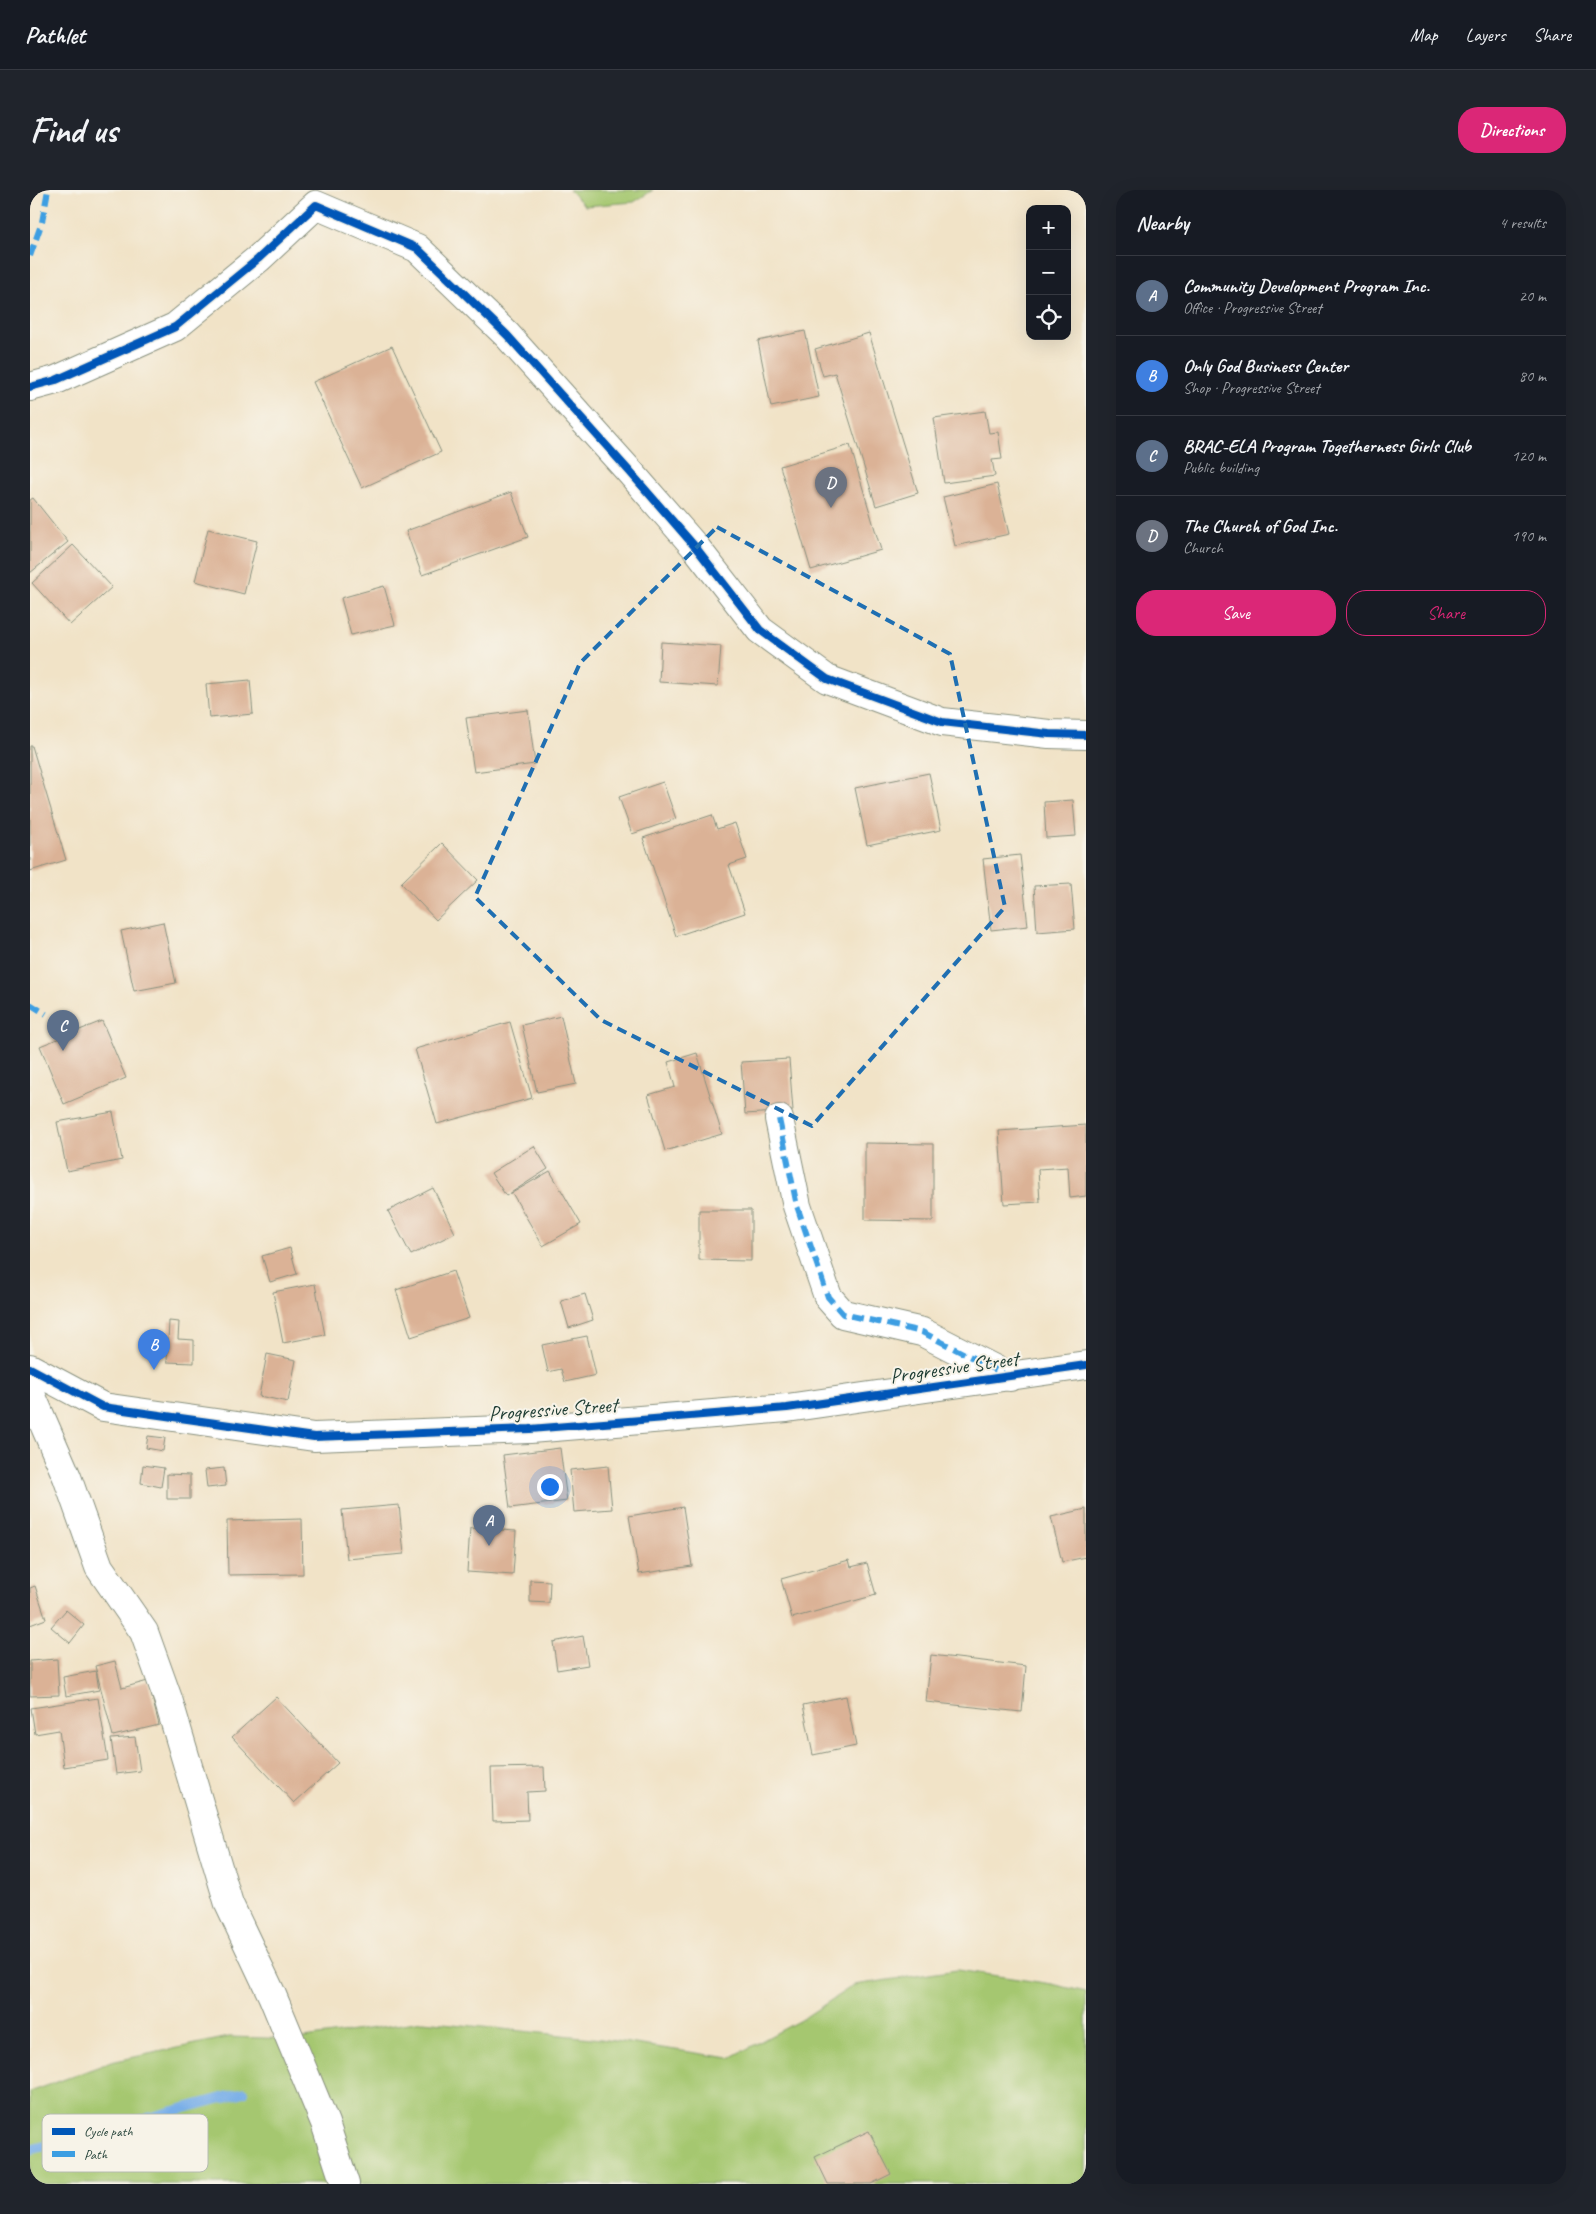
<!DOCTYPE html>
<meta charset="utf-8">
<style>
body{margin:0;font-family:Caveat,sans-serif;background:#20242c;color:#f1f3f6}
.controls{position:absolute;right:15px;top:15px;display:grid;overflow:hidden;border-radius:10px;box-shadow:0 5px 20px #0002}
.controls button{width:45px;height:45px;display:grid;place-items:center;padding:0;border:0;border-bottom:1px solid #363941;background:#171b24;color:#f1f3f6;font:25px sans-serif}
.you{position:absolute;left:519px;top:1296px;width:18px;height:18px;margin:-12px;border:4px solid #fff;border-radius:50%;background:#1a73e8;box-shadow:0 0 0 8px #1a73e833}
.badge{display:grid;place-items:center;width:32px;height:32px;border-radius:50%;background:#db2777;color:#fff;font-size:16px;font-weight:700}
.pin{position:absolute;translate:-50% -41px;filter:drop-shadow(0 1px 2px #0008)}
.pin::after{content:'';position:absolute;top:26px;width:18px;height:15px;background:inherit;clip-path:polygon(0 0,100% 0,50% 100%)}
.list{margin:0;padding:0;list-style:none}
h2{display:flex;justify-content:space-between;align-items:center;height:65px;margin:0;padding:0 20px;font-size:21px}
h2 small{font-size:16px;font-weight:400;color:#9ea1a6}
.list li{display:grid;grid-template-columns:32px 1fr auto;gap:15px;align-items:center;box-sizing:border-box;height:80px;padding:0 20px;border-top:1px solid #363941}
.list b{display:block;font-size:19px;white-space:nowrap}
.list p{margin:0;font-size:16px;white-space:nowrap;color:#9ea1a6}
.list em{font-size:16px;font-style:normal;color:#9ea1a6}
.actions{display:flex;gap:10px;padding:15px 20px}
.actions a{flex:1;padding:11px 0;border:1px solid #db2777;border-radius:20px;text-align:center;font-size:18px;color:#db2777}
.actions .main{background:#db2777;color:#fff}
.icon{flex:none;width:28px;height:28px;fill:none;stroke:currentColor;stroke-width:2;stroke-linecap:round;stroke-linejoin:round}
.map{position:relative;flex:none;width:1056px;height:1994px;overflow:hidden;border-radius:20px}
header{display:flex;align-items:center;gap:30px;box-sizing:border-box;height:70px;padding:0 25px;background:#171b24;border-bottom:1px solid #363941}
header strong{font-size:24px}
nav{display:flex;gap:28px;margin-inline-start:auto;font-size:18px}
.intro{display:flex;align-items:center;justify-content:space-between;box-sizing:border-box;height:120px;padding:0 30px}
h1{margin:0;font-size:35px}
.button{padding:12px 22px;border-radius:20px;background:#db2777;color:#fff;font-size:18px;font-weight:700}
main{display:flex;gap:30px;padding:0 30px}
aside{flex:1;background:#171b24;border-radius:20px;box-shadow:0 5px 20px #0002}
.map>svg:first-child{display:block}
</style>
<header>
<strong>Pathlet</strong>
<nav><a>Map</a><a>Layers</a><a>Share</a></nav>
</header>
<div class="intro"><h1>Find us</h1><a class="button">Directions</a></div>
<main>
<div class="map">
<svg width="1056" height="1994" viewBox="0 0 1056 1994">
<rect width="100%" height="100%" fill="#f7f3e8"/>
<filter id="ink" filterUnits="userSpaceOnUse"><feTurbulence type="fractalNoise" baseFrequency=".02" numOctaves="2"/><feDisplacementMap in="SourceGraphic" scale="10" xChannelSelector="R" yChannelSelector="G"/><feConvolveMatrix kernelMatrix="1 2 1 2 8 2 1 2 1" color-interpolation-filters="sRGB"/></filter>
<filter id="wash" filterUnits="userSpaceOnUse"><feTurbulence type="fractalNoise" baseFrequency=".0096" numOctaves="4" result="noise"/><feDisplacementMap in="SourceGraphic" scale="20" xChannelSelector="R" yChannelSelector="G"/><feGaussianBlur stdDeviation="1.12" result="paint"/><feColorMatrix in="noise" values="0 0 0 0 0 0 0 0 0 0 0 0 0 0 0 0 0 1.4 0 .05"/><feComposite in="paint" operator="in"/></filter>
<g filter="url(#wash)">
<rect width="100%" height="100%" fill="#f1e3c7"/>
<!-- green -->
<path fill="#a5c770" stroke="#628252" d="M539 0H623L604 12 555 16Z
M927 1780 1022 1794 1056 1802V1994H0V1902L81 1872 199 1847 268 1849 393 1831 571 1849 700 1868 774 1828 824 1795Z"/>
<g fill="none" stroke-linecap="round" stroke-linejoin="round">
<!-- stream -->
<path stroke="#79afe8" stroke-width="10" d="M0 1960 214 1902"/>
</g>
<g id="blocks">
<!-- building -->
<path fill="#dbb296" d="M775 141 789 207 741 217 728 151Z
M839 143 888 303 846 316 805 183 793 186 785 159Z
M362 156 411 262 332 298 283 192Z
M955 221 959 243 968 242 972 269 962 270 965 286 914 293 904 228Z
M820 255 851 360 781 380 750 276Z
M967 294 979 344 925 356 913 307Z
M481 302 498 347 392 385 376 341Z
M3 308 38 352 0 383V310Z
M178 339 227 351 214 404 165 391Z
M43 355 82 397 40 435 2 393Z
M354 396 365 435 321 445 311 408Z
M631 452 691 456 688 496 629 492Z
M220 490 223 524 179 528 176 494Z
M498 520 505 574 444 582 436 528Z
M0 556H2L36 670 0 681Z
M899 583 911 640 837 655 825 598Z
M633 592 646 629 602 644 589 607Z
M1043 610 1046 646 1016 648 1014 612Z
M682 625 687 639 705 633 717 669 699 675 715 723 646 746 613 648Z
M412 653 448 690 406 730 371 693Z
M990 665 998 736 961 740 953 669Z
M1041 694 1045 739 1007 742 1004 696Z
M133 732 146 793 104 801 91 741Z
M531 826 546 894 507 902 492 835Z
M72 831 96 888 34 914 10 856Z
M480 832 502 908 407 934 385 859Z
M667 863 692 944 635 961 618 905 645 897 638 872Z
M759 869 763 921 715 924 711 872Z
M83 922 92 970 37 981 27 932Z
M1056 935V1006L1040 1008 1038 977 1008 979 1010 1012 974 1014 969 941Z
M835 953 903 954V1031L835 1030Z
M504 956 518 979 476 1006 461 983Z
M520 981 551 1034 513 1056 482 1003Z
M403 998 425 1043 381 1065 358 1021Z
M669 1020H721V1071L669 1070Z
M260 1058 267 1084 240 1092 232 1066Z
M423 1081 439 1128 381 1147 366 1100Z
M285 1094 295 1145 253 1153 243 1102Z
M555 1104 563 1130 539 1138 531 1111Z
M139 1131 149 1132 148 1149 164 1150V1173L137 1172Z
M557 1146 566 1185 535 1192 531 1179 518 1182 512 1155Z
M237 1164 266 1170 258 1212 229 1206Z
M118 1246 135 1248 133 1261 116 1258Z
M530 1258 537 1311 480 1318 473 1265Z
M113 1275 134 1278 131 1297 111 1293Z
M578 1276 582 1319 544 1322 540 1280Z
M194 1278 196 1296 177 1298 175 1280Z
M137 1284 160 1285V1309H137Z
M369 1315 374 1364 317 1369 312 1320Z
M653 1317 662 1376 609 1384 599 1326Z
M1056 1319V1367L1032 1372 1021 1327Z
M272 1329 273 1384 198 1385 197 1331Z
M440 1338 486 1341 483 1385 437 1382Z
M819 1370 821 1377 837 1373 846 1405 762 1428 751 1389Z
M500 1390 520 1391 519 1413 500 1412Z
M5 1396 16 1429 0 1435V1398Z
M36 1420 54 1435 40 1453 21 1437Z
M553 1446 558 1475 527 1480 523 1452Z
M901 1465 996 1476 992 1522 896 1512Z
M27 1469 29 1505 0 1506V1471Z
M85 1471 92 1498 118 1491 129 1535 83 1546 65 1476Z
M66 1481 69 1500 36 1506 33 1487Z
M816 1506 826 1556 783 1565 773 1515Z
M246 1507 308 1573 264 1613 202 1547Z
M68 1508 78 1570 34 1577 29 1540 5 1544 1 1518Z
M105 1547 110 1581 86 1584 81 1549Z
M514 1577 515 1601 497 1602 498 1630 463 1631 461 1578Z
M839 1941 861 1984 841 1994H798L785 1967Z"/>
</g>
</g>
<g filter="url(#ink)">
<use href="#blocks" fill-opacity="0" stroke="#88907e" stroke-width="1"/>
<g fill="none" stroke-linecap="round" stroke-linejoin="round">
<!-- minor casing -->
<g stroke="#88907e" stroke-width="30">
<path id="minor" d="M0 197 26 190 145 137 228 69 286 15 387 58 477 145 600 282 667 359 730 440 797 489 912 532 1019 544 1056 545
M749 929 767 1016 798 1107 813 1124 892 1142 980 1187
M0 1178 73 1217 284 1247 500 1239 757 1218 1056 1175
M0 1202 37 1287 69 1377 114 1442 138 1509 199 1714 242 1805 295 1933 315 1994"/>
</g>
<!-- minor -->
<use href="#minor" stroke="#fff" stroke-width="28"/>
<!-- quiet -->
<path stroke="#3c9ee2" stroke-width="6" stroke-dasharray="12 6" stroke-linecap="butt" d="M0 66 12 32 18 0
M0 814 16 824
M749 929 767 1016 798 1107 813 1124 892 1142 978 1186"/>
<!-- cycleway casing -->
<g stroke="#f7f3e8" stroke-width="11">
<path id="cycleway" d="M0 197 26 190 145 137 228 69 286 15 387 58 477 145 600 282 667 359 730 440 797 489 912 532 1019 544 1056 545
M0 1178 73 1217 284 1247 500 1239 757 1218 1056 1175"/>
</g>
<!-- cycleway -->
<use href="#cycleway" stroke="#0057b8" stroke-width="8"/>
</g>
</g>
<!-- marked area -->
<path fill="none" stroke="#1f6fb2" stroke-width="4" stroke-dasharray="10 6" stroke-linejoin="round" d="M687 337 920 464 975 717 782 936 571 830 445 707 550 473Z"/>
<g text-anchor="middle" stroke-width="4" stroke-linejoin="round" paint-order="stroke">
<!-- street labels -->
<g font-size="21" fill="#1f3d34" stroke="#f7f3e8">
<text transform="translate(924 1177) rotate(-8)" y="7">Progressive Street</text>
<text transform="translate(523 1219) rotate(-4)" y="7">Progressive Street</text>
</g>
</g>
<!-- legend -->
<rect x="12" y="1924" width="166" height="58" rx="8" fill="#f7f3e8" stroke="#b6bcb2" stroke-width="1"/>
<rect x="22" y="1938" width="23" height="7" fill="#0057b8"/>
<rect x="22" y="1961" width="23" height="6" fill="#3c9ee2"/>
<g font-size="14" fill="#1f3d34">
<text x="54" y="1946">Cycle path</text>
<text x="54" y="1969">Path</text>
</g>
</svg>
<div class="controls">
<button>+</button>
<button>−</button>
<button><svg class="icon" aria-label="locate" viewBox="0 0 24 24"><circle cx="12" cy="12" r="6"/><path d="M12 2v4M12 18v4M2 12h4M18 12h4"/></svg></button>
</div>
<div class="you"></div>
<div class="pin badge" style="left:459px;top:1356px;background:#5c6f8a">A</div>
<div class="pin badge" style="left:124px;top:1180px;background:#3f7fe0">B</div>
<div class="pin badge" style="left:33px;top:861px;background:#5c6f8a">C</div>
<div class="pin badge" style="left:801px;top:318px;background:#6b7280">D</div>
</div>
<aside>
<h2>Nearby<small>4 results</small></h2>
<ul class="list">
<li><span class="badge" style="background:#5c6f8a">A</span><div><b>Community Development Program Inc.</b><p>Office · Progressive Street</p></div><em>20 m</em></li>
<li><span class="badge" style="background:#3f7fe0">B</span><div><b>Only God Business Center</b><p>Shop · Progressive Street</p></div><em>80 m</em></li>
<li><span class="badge" style="background:#5c6f8a">C</span><div><b>BRAC-ELA Program Togetherness Girls Club</b><p>Public building</p></div><em>120 m</em></li>
<li><span class="badge" style="background:#6b7280">D</span><div><b>The Church of God Inc.</b><p>Church</p></div><em>190 m</em></li>
</ul>
<div class="actions"><a class="main">Save</a><a>Share</a></div>
</aside>
</main>
